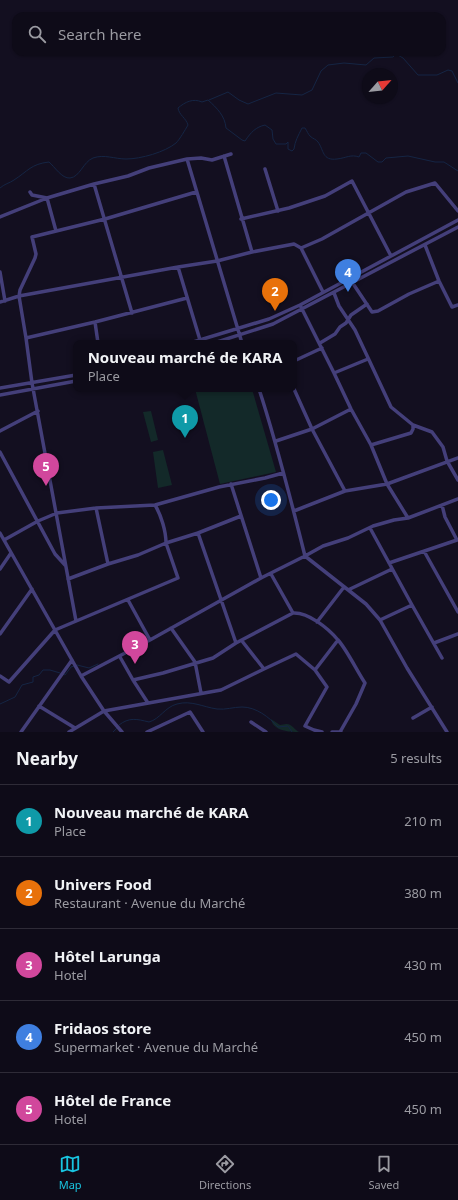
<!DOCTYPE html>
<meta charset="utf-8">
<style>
body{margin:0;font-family:"Noto Sans",sans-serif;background:#171421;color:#f1f3f6}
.compass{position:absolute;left:362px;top:68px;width:36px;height:36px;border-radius:50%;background:#0e0b18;box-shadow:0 1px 3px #0004;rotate:63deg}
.you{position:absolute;left:271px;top:500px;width:14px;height:14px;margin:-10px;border:3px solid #fff;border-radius:50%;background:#1a73e8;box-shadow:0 0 0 6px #1a73e833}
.badge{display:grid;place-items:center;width:26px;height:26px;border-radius:50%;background:#19c4e0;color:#fff;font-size:13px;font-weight:700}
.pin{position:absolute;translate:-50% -33px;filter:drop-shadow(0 1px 2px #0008)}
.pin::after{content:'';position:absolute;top:21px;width:14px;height:12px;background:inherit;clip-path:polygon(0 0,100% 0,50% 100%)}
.popup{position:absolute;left:73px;top:340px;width:224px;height:52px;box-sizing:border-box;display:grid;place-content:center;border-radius:8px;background:#0e0b18;filter:drop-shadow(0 1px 3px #0005);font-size:13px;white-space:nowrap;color:#9b9ba2}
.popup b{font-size:15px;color:#f1f3f6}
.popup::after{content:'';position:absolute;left:50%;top:100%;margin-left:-8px;border:8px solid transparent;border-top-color:#0e0b18}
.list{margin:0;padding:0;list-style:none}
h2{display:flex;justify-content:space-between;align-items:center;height:52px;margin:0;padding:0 16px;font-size:17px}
h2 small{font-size:13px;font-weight:400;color:#9b9ba2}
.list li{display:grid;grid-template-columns:26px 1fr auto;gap:12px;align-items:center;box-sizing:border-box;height:72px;padding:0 16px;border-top:1px solid #2e2b37}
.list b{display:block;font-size:15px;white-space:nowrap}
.list p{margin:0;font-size:13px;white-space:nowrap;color:#9b9ba2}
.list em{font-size:13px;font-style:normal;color:#9b9ba2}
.icon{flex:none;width:22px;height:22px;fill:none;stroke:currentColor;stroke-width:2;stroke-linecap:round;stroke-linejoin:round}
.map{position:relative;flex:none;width:458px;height:732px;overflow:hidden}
.search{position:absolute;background:#0e0b18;box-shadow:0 1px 3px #0004;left:12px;right:12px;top:12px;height:44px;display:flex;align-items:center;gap:10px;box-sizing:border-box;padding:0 14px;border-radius:12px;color:#9b9ba2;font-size:15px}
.sheet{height:412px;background:#0e0b18}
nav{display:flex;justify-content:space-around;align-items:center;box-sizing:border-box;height:56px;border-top:1px solid #2e2b37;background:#0e0b18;font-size:11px;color:#9b9ba2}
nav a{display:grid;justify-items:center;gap:2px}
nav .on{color:#19c4e0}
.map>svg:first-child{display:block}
</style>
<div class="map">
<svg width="458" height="732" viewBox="0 0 458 732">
<rect width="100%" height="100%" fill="#130f20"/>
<!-- green -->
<path fill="#132929" d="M195 389H252L276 472 220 484Z
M151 411 158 440 151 442 143 412Z
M163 450 172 485 158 488 153 452Z
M271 719 280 725C282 725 284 724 286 724 291 723 295 730 299 732 289 732 273 731 271 719Z"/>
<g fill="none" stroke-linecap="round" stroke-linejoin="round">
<!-- stream -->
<path stroke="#152544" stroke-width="1" d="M209 100 228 92 239 100 248 104 276 93 302 95 312 90 321 71 328 65 344 63 366 65 374 58 393 57 396 54 403 58 418 75H437L448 70 452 71 458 83
M0 188C4 184 10 183 14 180 28 171 31 164 49 162 54 166 62 179 70 178 80 177 83 162 93 158 104 154 115 159 126 159 141 159 165 152 176 143 180 139 185 130 188 125 186 118 179 115 178 108 185 102 193 98 202 102L208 100C217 108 225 116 226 128L242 140 245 141C251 132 256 127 265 125L272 130 273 139 276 144H286L288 142V149L292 151 294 149C295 141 298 136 302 128H305C307 131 308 134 310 136 313 139 316 139 318 142 324 150 322 161 337 159 346 158 351 154 359 157L361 153H366L378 162H382L386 158 408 156 435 162H444L458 171
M77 665 89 668 98 664
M63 674 65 675 71 667 74 666
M0 704 15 697 22 685 33 682V677L39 675 43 670H50L60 673
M119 725C129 717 137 719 149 722 160 719 165 707 177 704 191 700 203 707 217 709 226 710 233 707 242 707 256 707 269 717 278 727L288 726 292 732
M113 732 117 728"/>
<!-- street -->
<path stroke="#443f7a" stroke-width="3.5" d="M224 156 252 252
M187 159 242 343
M265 169 278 211
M94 184 132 313
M30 192 32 195 47 198 56 231
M0 217 47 198 94 184 128 176 149 168 187 159 201 158 212 160 231 154
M241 219 289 208 325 196 352 181 391 256
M425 245 439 281 452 307 458 305
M301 248 322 239 406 192 435 183 458 211
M178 267 200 340
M0 272 5 301
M352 282 372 312 378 311 409 294 439 281
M334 293 339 306 355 330 391 407 413 425V429L411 433 371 445
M0 302 19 296 178 267 217 261 252 252 294 244 301 248 323 292
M300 305 334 373 351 409 371 445 387 484 458 458
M95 322 98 343
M26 338 95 322 187 298
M190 343 269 319 300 305 458 220
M214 343 273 324 458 227
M320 343 335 334 340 327 346 323 351 315 367 304
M294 361 322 348
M334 373 368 359
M0 388 76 375
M259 389C277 444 291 500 305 556L323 546 348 538 373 526 394 520 408 518 458 499
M294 389 312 429 345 491
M0 395 76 381
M413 425 432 432 443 447 447 461 458 480
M0 431 38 411
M276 441 312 429 351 409
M0 452 55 554 65 565
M231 484 261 578
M96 508 108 564 138 555 166 543C166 531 161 515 155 505
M294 511 345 491 387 484 408 518
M370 528 412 605 442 658
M0 533 81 676 104 711 122 732
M198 533 241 516
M4 540 38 521 57 513 96 508 155 505 219 487 265 478 283 473
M424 551 458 612
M389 563 457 540 445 517 442 505
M0 569 11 553
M271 574 293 613
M68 579 108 564
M348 590 392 569
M128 600 150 640
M380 620 412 605
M76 621 32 383 26 338 19 296 20 290 35 258 36 254 32 237 105 219 196 192
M317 622 344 587
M171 628 195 662 201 693
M0 634 32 589
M242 641 264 669 296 654 315 670 338 640
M434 643 458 634
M120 657 133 680 148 703
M315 670 327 687 305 726 314 730 322 732
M0 676 9 682 55 630 178 578 166 543 198 533 236 643
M81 676 150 640 261 578 305 556 366 604 380 620 407 668 447 732
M133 680 163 673 213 658 236 643 293 613C308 612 328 628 338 640 347 650 357 671 365 683L356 704 340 732
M39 706 75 728
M413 718 432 707
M251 722 266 732
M21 732 72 660
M69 732 104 711 221 690 264 669
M147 732 190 712 203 732
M332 732H341"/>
</g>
</svg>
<svg class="compass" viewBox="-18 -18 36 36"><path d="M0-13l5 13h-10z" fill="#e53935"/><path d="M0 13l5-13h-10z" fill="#9b9ba2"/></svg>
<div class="you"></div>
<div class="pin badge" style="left:185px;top:438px;background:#0f9aa8">1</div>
<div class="popup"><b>Nouveau marché de KARA</b>Place</div>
<div class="pin badge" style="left:275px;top:311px;background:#e8710a">2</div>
<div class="pin badge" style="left:135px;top:664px;background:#d1479c">3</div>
<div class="pin badge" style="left:348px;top:292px;background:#3f7fe0">4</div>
<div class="pin badge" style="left:46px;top:486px;background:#d1479c">5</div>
<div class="search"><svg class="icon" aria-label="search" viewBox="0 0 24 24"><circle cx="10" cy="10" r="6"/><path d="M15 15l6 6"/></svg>Search here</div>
</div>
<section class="sheet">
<h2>Nearby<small>5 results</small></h2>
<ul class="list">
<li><span class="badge" style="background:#0f9aa8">1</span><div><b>Nouveau marché de KARA</b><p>Place</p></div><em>210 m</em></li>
<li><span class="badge" style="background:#e8710a">2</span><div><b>Univers Food</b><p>Restaurant · Avenue du Marché</p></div><em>380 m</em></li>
<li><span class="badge" style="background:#d1479c">3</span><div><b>Hôtel Larunga</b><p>Hotel</p></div><em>430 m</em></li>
<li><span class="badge" style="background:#3f7fe0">4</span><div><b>Fridaos store</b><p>Supermarket · Avenue du Marché</p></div><em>450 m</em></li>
<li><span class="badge" style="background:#d1479c">5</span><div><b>Hôtel de France</b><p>Hotel</p></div><em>450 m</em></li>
</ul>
</section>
<nav>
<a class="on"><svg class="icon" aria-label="map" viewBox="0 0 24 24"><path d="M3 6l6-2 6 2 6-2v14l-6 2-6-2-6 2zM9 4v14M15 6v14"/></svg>Map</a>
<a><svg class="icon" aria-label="directions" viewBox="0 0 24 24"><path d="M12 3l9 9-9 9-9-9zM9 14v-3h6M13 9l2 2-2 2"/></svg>Directions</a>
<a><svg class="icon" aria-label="saved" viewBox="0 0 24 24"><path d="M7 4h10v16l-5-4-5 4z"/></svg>Saved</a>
</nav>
